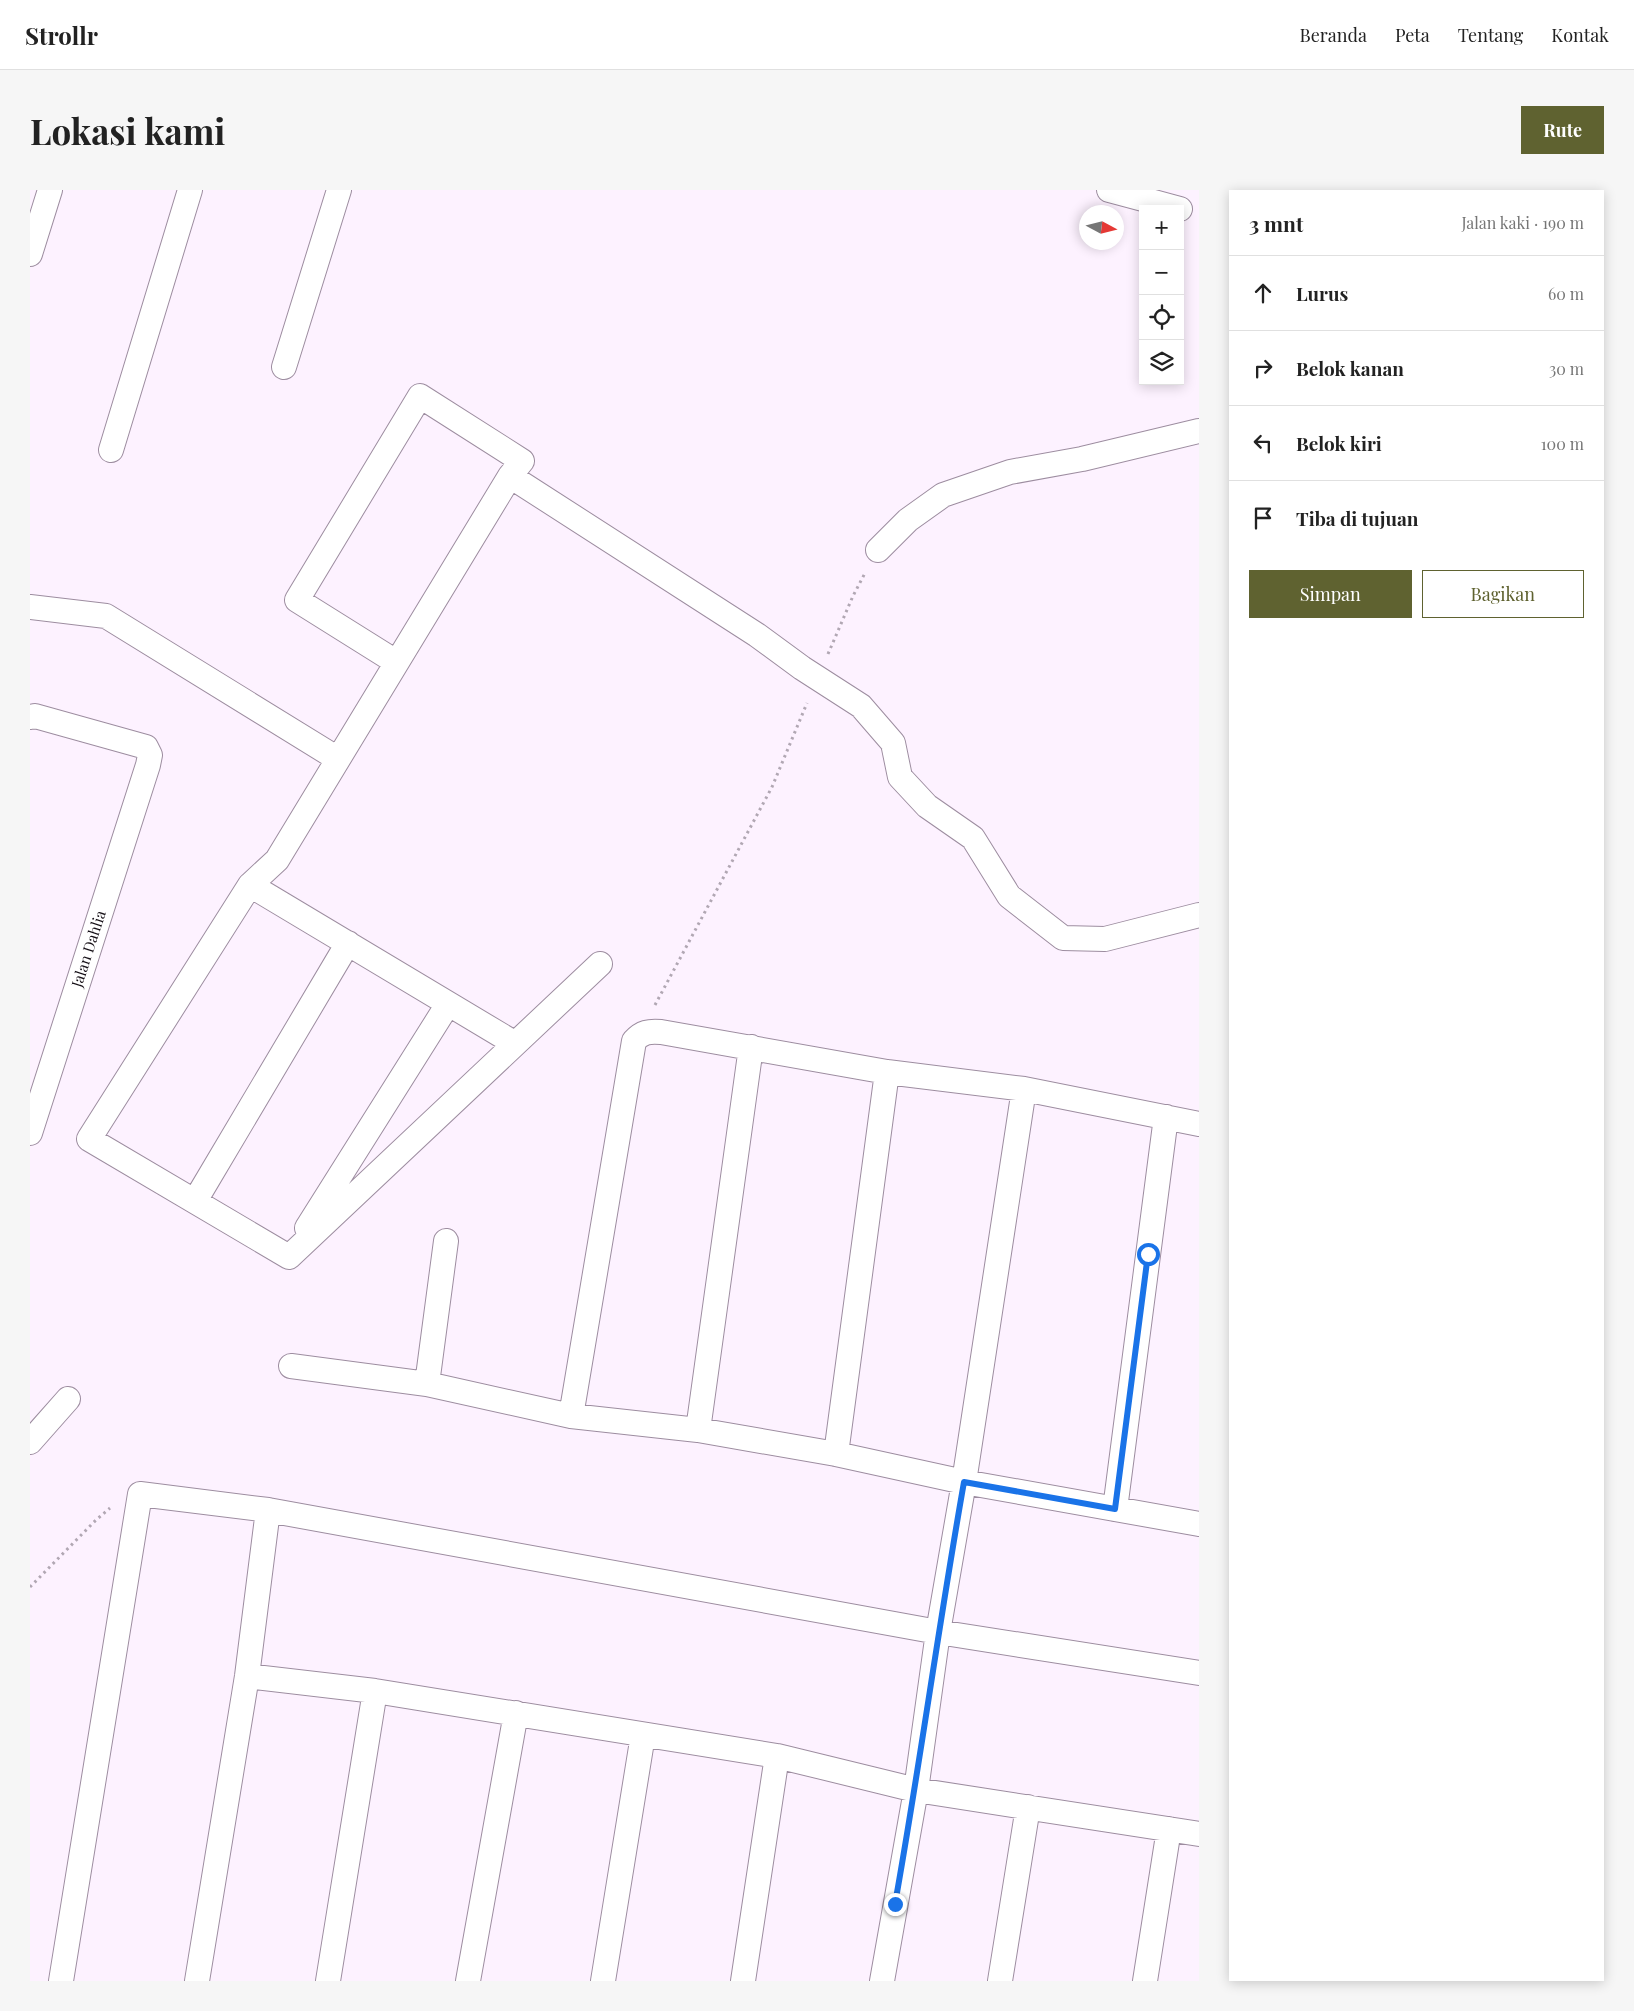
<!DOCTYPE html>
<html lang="id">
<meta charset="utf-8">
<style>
body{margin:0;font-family:"Playfair Display",serif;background:#f6f6f6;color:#222}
.controls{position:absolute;right:15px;top:15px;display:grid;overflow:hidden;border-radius:0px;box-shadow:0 2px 12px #0003}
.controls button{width:45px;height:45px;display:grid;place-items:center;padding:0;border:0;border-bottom:1px solid #e0e0e0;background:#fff;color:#222;font:25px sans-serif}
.compass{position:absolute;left:1049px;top:15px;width:45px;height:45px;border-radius:50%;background:#fff;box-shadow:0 2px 12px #0003;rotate:97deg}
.stop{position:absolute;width:15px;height:15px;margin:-11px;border:4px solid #1a73e8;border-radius:50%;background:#fff}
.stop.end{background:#1a73e8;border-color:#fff;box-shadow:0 1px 5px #0008}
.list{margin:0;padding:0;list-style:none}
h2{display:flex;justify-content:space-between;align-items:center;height:65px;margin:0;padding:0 20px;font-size:21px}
h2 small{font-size:16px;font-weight:400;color:#767676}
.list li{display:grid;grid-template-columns:32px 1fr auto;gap:15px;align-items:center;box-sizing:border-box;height:75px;padding:0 20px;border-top:1px solid #e0e0e0}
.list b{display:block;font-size:19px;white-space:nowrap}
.list em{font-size:16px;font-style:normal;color:#767676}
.actions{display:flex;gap:10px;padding:15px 20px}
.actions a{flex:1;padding:11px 0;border:1px solid #5f6230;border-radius:0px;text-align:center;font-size:18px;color:#5f6230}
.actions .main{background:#5f6230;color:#fff}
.icon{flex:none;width:28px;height:28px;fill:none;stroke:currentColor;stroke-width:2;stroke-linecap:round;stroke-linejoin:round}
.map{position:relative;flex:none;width:1169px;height:1791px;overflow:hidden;border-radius:0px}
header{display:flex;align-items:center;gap:30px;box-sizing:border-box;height:70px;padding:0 25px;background:#fff;border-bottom:1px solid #e0e0e0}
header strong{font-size:24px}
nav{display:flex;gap:28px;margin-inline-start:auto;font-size:18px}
.intro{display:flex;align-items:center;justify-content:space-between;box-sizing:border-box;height:120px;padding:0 30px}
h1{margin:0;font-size:35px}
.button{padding:12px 22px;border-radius:0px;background:#5f6230;color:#fff;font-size:18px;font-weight:700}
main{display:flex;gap:30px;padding:0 30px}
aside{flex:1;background:#fff;border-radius:0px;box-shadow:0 2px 12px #0003}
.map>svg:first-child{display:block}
</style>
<header>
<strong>Strollr</strong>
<nav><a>Beranda</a><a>Peta</a><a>Tentang</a><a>Kontak</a></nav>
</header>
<div class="intro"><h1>Lokasi kami</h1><a class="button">Rute</a></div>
<main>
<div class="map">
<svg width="1169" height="1791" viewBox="0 0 1169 1791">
<rect width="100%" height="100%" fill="#fdf2ff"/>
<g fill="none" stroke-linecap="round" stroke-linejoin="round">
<!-- street casing -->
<g stroke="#9d8da0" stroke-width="26">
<path id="street" d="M1079 0 1150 19
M0 64 20 0
M254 177 309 0
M81 260 160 0
M480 286 727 445 772 478 831 516 863 553 870 587 897 616 943 648 979 706 1033 748 1075 749 1169 725
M848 360 878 330 913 305 980 282 1052 269 1169 241
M0 417 76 426 308 569
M366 472 267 410 390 206 492 271 480 286 247 670 220 695 59 949 259 1067 570 774
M0 527 5 526 116 557 120 565 118 575 0 943
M220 695 484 853
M165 1011 318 753
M277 1038 418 814
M261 1176 397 1194 541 1226 668 1240 806 1264 934 1292 1169 1334
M397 1194 416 1051
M541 1226 604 851C612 842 619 841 631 842L857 882 994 899 1169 934
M668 1240 721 857
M0 1252 38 1209
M806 1264 857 882
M1085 1319 1136 927
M217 1486 345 1501 747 1566 886 1600 1169 1644
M31 1791 110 1304 238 1320 908 1442 1169 1483
M167 1791 217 1486 238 1320
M298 1791 345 1501
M438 1791 486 1523
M573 1791 613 1545
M713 1791 747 1566
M852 1791 886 1600 908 1442 934 1292 994 899
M970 1791 998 1617
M1115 1791 1139 1639"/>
</g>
<!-- path -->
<path stroke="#b1a7b3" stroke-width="3" stroke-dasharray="2.5 4" stroke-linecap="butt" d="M798 464 823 406 835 383
M625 815 742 597 777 513
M0 1397 66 1330 80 1318"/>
<!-- street -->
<use href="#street" stroke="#fff" stroke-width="24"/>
</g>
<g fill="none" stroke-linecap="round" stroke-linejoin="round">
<!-- route -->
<path stroke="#1a73e8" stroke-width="6" d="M865 1714C890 1574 909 1433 934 1292L1085 1319 1118 1064"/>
</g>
<g text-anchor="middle" stroke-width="4" stroke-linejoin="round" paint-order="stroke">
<!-- street labels -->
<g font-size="15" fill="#161017" stroke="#fff">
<text transform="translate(59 759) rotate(-72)" y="5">Jalan Dahlia</text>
</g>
</g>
</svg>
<div class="controls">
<button>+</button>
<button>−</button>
<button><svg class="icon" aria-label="locate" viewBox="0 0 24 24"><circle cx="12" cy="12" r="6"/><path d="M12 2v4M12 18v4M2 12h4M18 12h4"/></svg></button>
<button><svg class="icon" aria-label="layers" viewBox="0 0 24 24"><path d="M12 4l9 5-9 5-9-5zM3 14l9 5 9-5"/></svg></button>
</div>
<svg class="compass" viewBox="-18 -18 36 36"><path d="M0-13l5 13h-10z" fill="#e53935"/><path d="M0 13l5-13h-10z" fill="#767676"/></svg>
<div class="stop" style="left:1118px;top:1064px"></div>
<div class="stop end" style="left:865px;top:1714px"></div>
</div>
<aside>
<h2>3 mnt<small>Jalan kaki · 190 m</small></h2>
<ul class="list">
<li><svg class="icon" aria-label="ahead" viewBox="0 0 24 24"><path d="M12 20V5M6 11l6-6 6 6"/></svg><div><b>Lurus</b></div><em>60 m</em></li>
<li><svg class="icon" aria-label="right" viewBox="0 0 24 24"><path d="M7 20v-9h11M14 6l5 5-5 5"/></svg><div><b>Belok kanan</b></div><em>30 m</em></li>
<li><svg class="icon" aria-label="left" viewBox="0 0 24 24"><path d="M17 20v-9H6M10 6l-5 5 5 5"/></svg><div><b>Belok kiri</b></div><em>100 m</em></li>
<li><svg class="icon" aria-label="arrive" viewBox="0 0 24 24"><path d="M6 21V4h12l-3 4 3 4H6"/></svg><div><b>Tiba di tujuan</b></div></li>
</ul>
<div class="actions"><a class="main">Simpan</a><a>Bagikan</a></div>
</aside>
</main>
